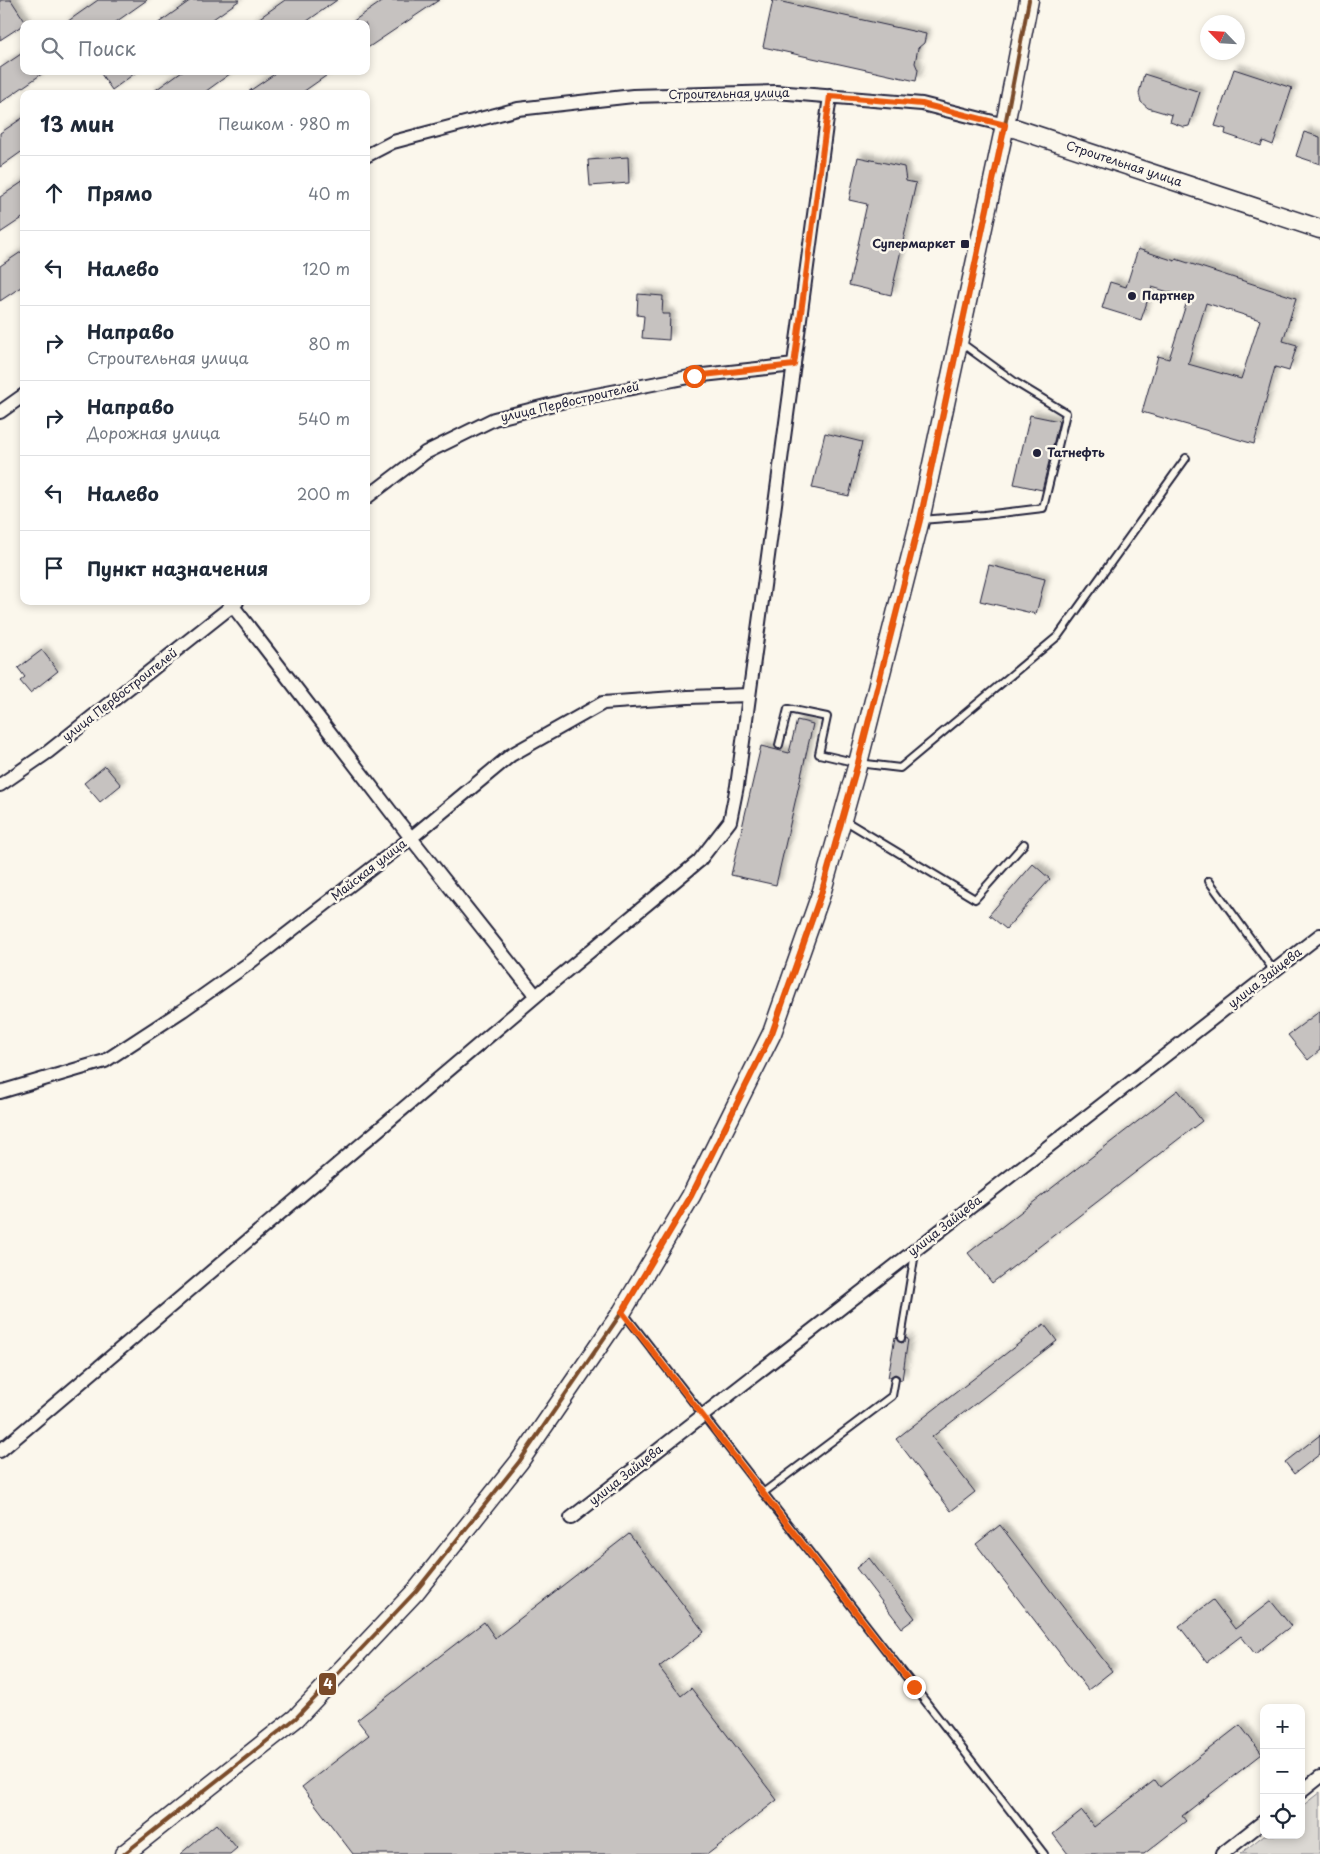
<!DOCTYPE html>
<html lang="ru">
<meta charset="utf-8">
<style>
body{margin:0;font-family:"Playpen Sans",sans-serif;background:#f2f2f3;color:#1f2937}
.controls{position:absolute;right:15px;bottom:15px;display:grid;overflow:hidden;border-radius:10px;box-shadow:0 2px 8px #0003}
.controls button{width:45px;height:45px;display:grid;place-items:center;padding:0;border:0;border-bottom:1px solid #e0e1e3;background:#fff;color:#1f2937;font:25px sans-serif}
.compass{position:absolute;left:1200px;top:15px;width:45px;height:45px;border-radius:50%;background:#fff;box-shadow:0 2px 8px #0003;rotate:295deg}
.stop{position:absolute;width:15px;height:15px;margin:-11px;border:4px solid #ea580c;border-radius:50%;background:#fff}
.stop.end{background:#ea580c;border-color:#fff;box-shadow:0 1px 5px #0008}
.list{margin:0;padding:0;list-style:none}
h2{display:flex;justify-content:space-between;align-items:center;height:65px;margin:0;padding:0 20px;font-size:21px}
h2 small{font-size:16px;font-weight:400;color:#747a83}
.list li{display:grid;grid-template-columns:32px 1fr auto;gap:15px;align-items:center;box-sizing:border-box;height:75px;padding:0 20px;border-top:1px solid #e0e1e3}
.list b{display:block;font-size:19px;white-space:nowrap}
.list p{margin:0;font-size:16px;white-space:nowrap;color:#747a83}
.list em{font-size:16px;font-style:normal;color:#747a83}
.icon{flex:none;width:28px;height:28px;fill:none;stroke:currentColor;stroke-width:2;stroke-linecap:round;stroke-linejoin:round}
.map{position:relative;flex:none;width:1320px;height:1854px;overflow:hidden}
.search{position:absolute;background:#fff;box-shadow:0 2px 8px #0003;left:20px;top:20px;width:350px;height:55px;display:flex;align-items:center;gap:12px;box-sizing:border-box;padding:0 18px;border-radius:10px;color:#747a83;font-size:19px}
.panel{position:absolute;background:#fff;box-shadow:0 2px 8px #0003;left:20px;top:90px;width:350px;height:515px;border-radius:10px}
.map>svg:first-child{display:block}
</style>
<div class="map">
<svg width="1320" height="1854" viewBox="0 0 1320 1854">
<defs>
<filter id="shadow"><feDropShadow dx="4.5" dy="-4.5" stdDeviation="2.5" flood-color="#0004"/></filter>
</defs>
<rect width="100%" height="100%" fill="#fbf7ec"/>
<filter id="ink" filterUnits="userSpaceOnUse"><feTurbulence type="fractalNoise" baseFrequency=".02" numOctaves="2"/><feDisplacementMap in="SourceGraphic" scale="10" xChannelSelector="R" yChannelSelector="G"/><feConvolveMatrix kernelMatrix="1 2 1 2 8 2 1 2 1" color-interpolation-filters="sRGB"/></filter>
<g filter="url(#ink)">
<!-- green -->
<path fill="#dbd8d3" stroke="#7e7d87" d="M1320 1792V1854H1240L1264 1835H1301V1807Z"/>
<!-- building -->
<path fill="#c6c2c0" stroke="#22223b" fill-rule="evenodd" filter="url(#shadow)" d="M0 0H11L26 23 0 40Z
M98 0H147L113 24H64Z
M191 0H240L206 24H157Z
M285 0H337L303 24H251Z
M384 0H439L366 49V24H349Z
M773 0 926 34 924 43 918 48 915 63 918 70 916 81 763 47Z
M24 52V71H46L0 103V68Z
M1234 69 1292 88 1273 145 1263 141 1261 146 1225 134 1226 129 1215 126Z
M99 71H138L112 90Z
M182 71H234L202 94H150Z
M279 71H333L300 94H245Z
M1144 74 1200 92 1189 126 1184 127 1170 122 1172 115 1148 108 1141 102 1139 93Z
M24 117V150L0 167V133Z
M1304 132 1320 137V164L1296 156Z
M628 157 629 183 590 186 588 160Z
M858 157 904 167 906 181 916 183 891 295 849 285 867 204 849 200Z
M24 181V217L0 233V197Z
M1138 249 1175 261 1176 259 1296 298 1283 341 1297 345 1289 371 1275 367 1254 444 1142 412 1158 356 1169 359 1188 298 1152 287 1141 320 1102 308 1110 282 1126 287ZM1206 303 1260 320 1241 379 1188 364Z
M24 250V285L0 301V266Z
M638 294 663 296 662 314H670L669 340 642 338 644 316 637 315Z
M1030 415 1059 421 1042 490 1014 484Z
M825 433 862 442 849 496 812 488Z
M989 565 1045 579 1036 614 980 601Z
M42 650 58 671 30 693 20 681 25 677 18 668Z
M797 720 813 724 776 885 731 875 761 746 789 753Z
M105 766 121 785 100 802 84 783Z
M1033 864 1050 879 1006 929 989 915Z
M1320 1011V1050L1308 1060 1288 1035Z
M1178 1090 1202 1121 992 1283 968 1253Z
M1044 1324 1057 1341 932 1437 975 1492 951 1511 896 1439Z
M895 1337 901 1343 905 1342 906 1338 908 1339 902 1380H900L899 1376 895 1374 888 1378Z
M1320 1435V1454L1294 1474 1285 1462Z
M1000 1525 1112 1671 1088 1690 976 1544Z
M629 1534 704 1632 659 1667 681 1696 691 1688 777 1800 708 1854H353L302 1787 369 1735 357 1720 484 1622 495 1638Z
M869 1558 915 1618 902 1628 856 1568Z
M1213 1600 1235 1629 1271 1601 1291 1626 1255 1654 1241 1636 1207 1662 1179 1626Z
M1240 1725 1262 1754 1182 1816 1186 1821 1144 1854H1068L1053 1834 1082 1811 1094 1827 1155 1780 1160 1787Z
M216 1824 237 1848 230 1854H180Z"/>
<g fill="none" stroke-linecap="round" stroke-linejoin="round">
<!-- lane casing -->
<g stroke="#22223b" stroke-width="10">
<path id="lane" d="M921 520 984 515 1043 508 1066 413 1015 382 960 342
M779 745 788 709 827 717 819 754 858 763 900 768 1058 636 1186 458
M844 820 975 899 1024 844
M1209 881 1274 971
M623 1312 1044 1854
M901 1338 915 1253
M763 1493 892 1396 895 1379"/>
</g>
<!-- street casing -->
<g stroke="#22223b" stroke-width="16">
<path id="street" d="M366 156 393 142 518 109 633 96 776 92 922 104 1005 125
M0 412 24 395
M366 498 425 453 494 419 565 401 694 376 794 365
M229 601 411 838 536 996
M0 785 48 752 237 602
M0 1092 105 1061 183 1010 248 964 411 838 511 755 603 703 688 697 749 695
M0 1451 536 996 699 861 730 821 737 786 830 96
M571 1518 1320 935
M1301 1792 1320 1777
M1222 1854 1264 1821"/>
</g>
<!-- secondary casing -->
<g stroke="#22223b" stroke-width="21">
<path id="secondary" d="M1005 125 1320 229
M124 1854 296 1718 416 1591 519 1462 622 1312 691 1196 772 1033 821 894 858 763 920 520 1005 125 1029 0"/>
</g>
<!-- lane -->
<use href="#lane" stroke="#fbf7ec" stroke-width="6"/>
<!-- street -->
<use href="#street" stroke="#fbf7ec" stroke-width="12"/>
<!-- secondary -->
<use href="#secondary" stroke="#fbf7ec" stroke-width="18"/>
<!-- bus-1 casing -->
<g stroke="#fbf7ec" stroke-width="8">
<path id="bus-1" d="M124 1854 296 1718 416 1591 519 1462 622 1312 691 1196 772 1033 821 894 858 763 920 520 1005 125 1029 0"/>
</g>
<!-- bus-1 -->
<use href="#bus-1" stroke="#7a4b2a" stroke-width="4"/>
</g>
</g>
<g fill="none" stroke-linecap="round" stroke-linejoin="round" filter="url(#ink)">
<!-- route -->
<path stroke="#ea580c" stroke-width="6" d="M694 376 794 365 830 96 922 104 1005 125 920 520 858 763 821 894 772 1033 691 1196 622 1312 914 1687"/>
</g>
<!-- markers -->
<g fill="#22223b" stroke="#fbf7ec" stroke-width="2">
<rect x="960" y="239" width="10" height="10" rx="2.5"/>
<circle cx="1132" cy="296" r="5"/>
<circle cx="1037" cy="453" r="5"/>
</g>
<g text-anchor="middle" stroke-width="5" stroke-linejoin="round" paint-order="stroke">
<!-- street labels -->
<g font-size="12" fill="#22223b" stroke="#fbf7ec">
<text transform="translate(729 94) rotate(-1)" y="4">Строительная улица</text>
<text transform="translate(1124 164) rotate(18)" y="4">Строительная улица</text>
<text transform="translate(570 402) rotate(-13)" y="4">улица Первостроителей</text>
<text transform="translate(120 695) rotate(-38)" y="4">улица Первостроителей</text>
<text transform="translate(369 870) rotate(-38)" y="4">Майская улица</text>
<text transform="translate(1265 978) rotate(-38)" y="4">улица Зайцева</text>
<text transform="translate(945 1226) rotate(-38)" y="4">улица Зайцева</text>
<text transform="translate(626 1475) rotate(-38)" y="4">улица Зайцева</text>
</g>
<!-- poi labels -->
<g font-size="12" font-weight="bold" fill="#22223b" stroke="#fbf7ec" text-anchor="start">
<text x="955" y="248" text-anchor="end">Супермаркет</text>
<text x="1142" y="300">Партнер</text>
<text x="1047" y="457">Татнефть</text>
</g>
</g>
<rect stroke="#fbf7ec" stroke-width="2" x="318" y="1672" width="19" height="24" rx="5" fill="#7a4b2a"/>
<g font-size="14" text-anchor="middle" font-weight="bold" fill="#fff">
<text x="328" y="1689">4</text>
</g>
</svg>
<div class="controls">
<button>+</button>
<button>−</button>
<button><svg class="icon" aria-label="locate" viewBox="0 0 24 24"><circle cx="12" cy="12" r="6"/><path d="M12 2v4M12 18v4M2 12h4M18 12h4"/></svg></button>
</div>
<svg class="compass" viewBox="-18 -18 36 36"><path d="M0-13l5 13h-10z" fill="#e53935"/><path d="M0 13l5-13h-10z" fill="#747a83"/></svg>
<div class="stop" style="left:694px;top:376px"></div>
<div class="stop end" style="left:914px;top:1687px"></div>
<div class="search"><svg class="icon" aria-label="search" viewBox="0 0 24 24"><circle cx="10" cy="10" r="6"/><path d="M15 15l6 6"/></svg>Поиск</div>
<section class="panel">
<h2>13 мин<small>Пешком · 980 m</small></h2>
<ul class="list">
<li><svg class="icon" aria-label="ahead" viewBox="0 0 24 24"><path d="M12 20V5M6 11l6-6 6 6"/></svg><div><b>Прямо</b></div><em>40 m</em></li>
<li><svg class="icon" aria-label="left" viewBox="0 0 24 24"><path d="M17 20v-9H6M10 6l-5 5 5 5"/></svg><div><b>Налево</b></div><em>120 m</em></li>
<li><svg class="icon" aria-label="right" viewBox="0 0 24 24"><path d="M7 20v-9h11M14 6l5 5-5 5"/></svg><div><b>Направо</b><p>Строительная улица</p></div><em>80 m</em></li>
<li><svg class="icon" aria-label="right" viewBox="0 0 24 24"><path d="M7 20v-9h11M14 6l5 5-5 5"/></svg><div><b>Направо</b><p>Дорожная улица</p></div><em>540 m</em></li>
<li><svg class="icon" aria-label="left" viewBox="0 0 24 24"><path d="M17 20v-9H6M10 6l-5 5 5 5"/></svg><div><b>Налево</b></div><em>200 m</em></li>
<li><svg class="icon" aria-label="arrive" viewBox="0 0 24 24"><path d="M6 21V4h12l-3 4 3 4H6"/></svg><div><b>Пункт назначения</b></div></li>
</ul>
</section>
</div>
